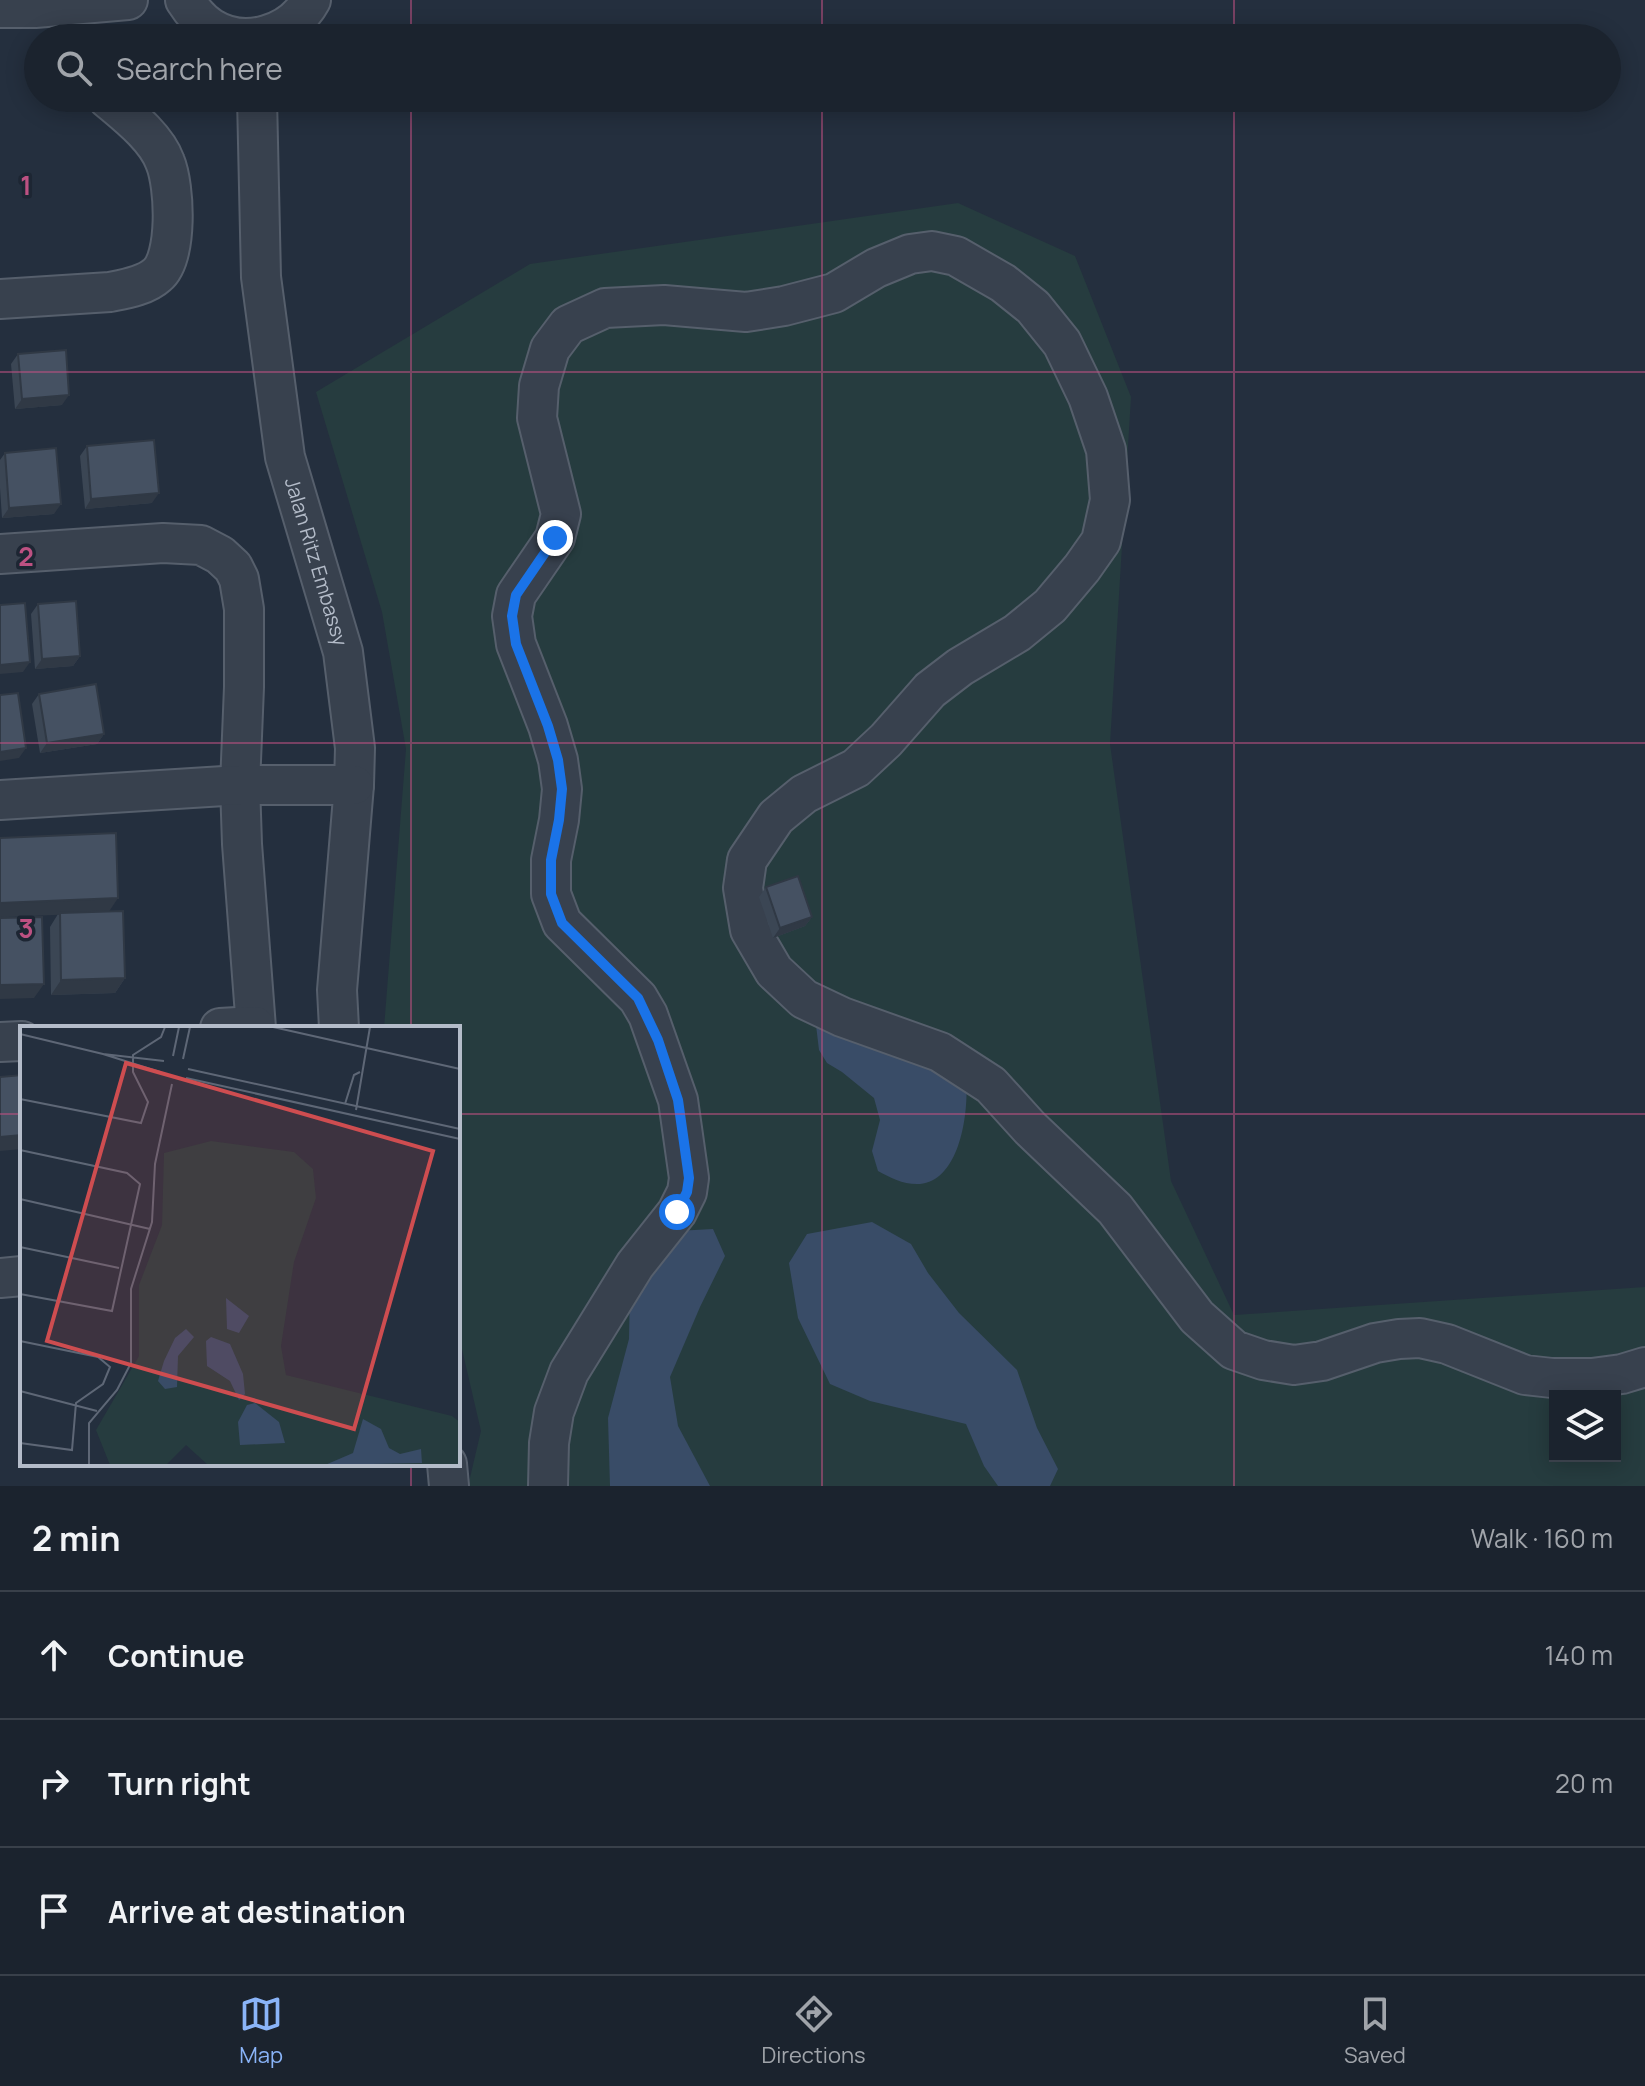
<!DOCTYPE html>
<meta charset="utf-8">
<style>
body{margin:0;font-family:Manrope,sans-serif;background:#282f3a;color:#f1f3f6}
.controls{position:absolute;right:24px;bottom:24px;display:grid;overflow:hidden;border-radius:0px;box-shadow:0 4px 20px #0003}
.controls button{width:72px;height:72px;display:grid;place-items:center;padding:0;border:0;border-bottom:2px solid #39404a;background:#1b232e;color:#f1f3f6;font:40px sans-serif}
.stop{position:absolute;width:24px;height:24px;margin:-18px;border:6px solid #1a73e8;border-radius:50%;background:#fff}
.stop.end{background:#1a73e8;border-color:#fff;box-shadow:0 2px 8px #0008}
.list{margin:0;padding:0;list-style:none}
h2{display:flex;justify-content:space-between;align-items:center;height:104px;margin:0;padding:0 32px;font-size:34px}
h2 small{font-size:26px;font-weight:400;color:#a0a4aa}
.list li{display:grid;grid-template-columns:52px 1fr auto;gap:24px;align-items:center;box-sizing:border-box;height:128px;padding:0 32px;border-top:2px solid #39404a}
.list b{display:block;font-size:30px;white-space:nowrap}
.list em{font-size:26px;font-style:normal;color:#a0a4aa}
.icon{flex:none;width:44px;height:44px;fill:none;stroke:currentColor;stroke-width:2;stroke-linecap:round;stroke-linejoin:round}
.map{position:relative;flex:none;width:1645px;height:1486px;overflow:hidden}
.search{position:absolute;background:#1b232e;box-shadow:0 4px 20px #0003;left:24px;right:24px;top:24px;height:88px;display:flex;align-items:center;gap:20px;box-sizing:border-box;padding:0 28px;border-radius:44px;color:#a0a4aa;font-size:30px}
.sheet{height:488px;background:#1b232e}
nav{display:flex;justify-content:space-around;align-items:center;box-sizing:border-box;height:112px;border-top:2px solid #39404a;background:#1b232e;font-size:22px;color:#a0a4aa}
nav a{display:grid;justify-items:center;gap:4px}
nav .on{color:#8ab4f8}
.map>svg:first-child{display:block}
</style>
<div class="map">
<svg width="1645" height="1486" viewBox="0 0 1645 1486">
<rect width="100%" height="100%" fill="#242f3e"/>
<!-- green -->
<path fill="#263c3f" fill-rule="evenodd" d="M958 203 1075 256 1131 397 1110 744 1171 1181 1234 1315 1645 1287V1486H468L481 1431 458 1332V1028H384L406 749 382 612 316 392 530 264ZM1555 1396H1615V1456H1555Z"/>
<!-- water -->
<path fill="#394c67" d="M816 1025 966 1078C969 1110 961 1180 920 1184 904 1185 891 1178 878 1171L872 1151 880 1120 874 1098 842 1072 827 1063 819 1050Z
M872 1222 911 1244 928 1273 959 1313 1017 1370 1037 1428 1058 1469 1050 1486H998L984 1466 966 1424 870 1401 830 1384 798 1318 789 1263 807 1234Z
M713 1229 725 1256 700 1307 670 1377 678 1426 710 1486H610L608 1418 629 1339 630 1289 676 1231Z"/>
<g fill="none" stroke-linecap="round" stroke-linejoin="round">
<!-- minor casing -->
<g stroke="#565f6c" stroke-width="42">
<g id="minor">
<path d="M185 0C192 11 200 21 211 28 245 49 292 35 311 0"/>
<path d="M0 8H35L128 0"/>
<path id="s1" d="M257 98 261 277 285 457 343 652 355 748 354 785 337 990 339 1028"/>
<path d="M0 299 110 292C125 289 145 286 157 275 178 258 175 186 165 162 156 137 127 115 107 98"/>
<path d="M0 554 163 543 201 545 220 555 233 567 239 579 244 609V687L240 785 242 844 256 1028"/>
<path d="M0 800 240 785H354"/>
<path d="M220 1028 255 1026"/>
<path d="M0 1042 22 1041"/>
<path d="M0 1278 22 1276"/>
<path d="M447 1464 449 1486"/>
<path d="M548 1486 549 1443 554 1412 569 1372 635 1265 677 1212 687 1192 689 1178 678 1100 648 1015 638 998 562 923 551 894V860L559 820 562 789 558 760 548 726 516 644 512 616 516 595 555 538 561 514 537 418 539 386 550 349 568 325 605 308 664 305 746 312 784 306 834 293 876 268 910 254 932 251 956 256 1003 283 1033 307 1062 343 1088 397 1106 450 1110 500 1101 541 1082 568 1050 606 1017 633 960 667 930 690 886 740 856 768 804 794 776 817 747 860 743 888 750 930 774 971 804 999 842 1017 940 1052 991 1085 1030 1128 1115 1209 1197 1317 1234 1350 1263 1360 1294 1365 1322 1361 1375 1343 1399 1339 1420 1338 1447 1344 1525 1375 1552 1378H1592L1622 1374 1645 1367"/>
</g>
</g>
<!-- minor -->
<use href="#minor" stroke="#38414e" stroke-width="38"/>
</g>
<!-- wall -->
<path fill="#3b4654" d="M18 354 62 405 15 409 11 364Z
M87 446 152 503 85 509 80 456Z
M5 453 54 514 2 518 0 488V460Z
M38 604 80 656 73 666 35 669 31 614Z
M39 694 104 734 97 744 40 753 32 704Z
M0 838 109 912 125 978 115 993 51 995 50 927 58 914 0 917Z
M766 887 812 917 805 926 773 938 759 897Z"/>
<!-- shaded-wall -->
<path fill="#303945" d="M69 395 62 405 15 409 22 399Z
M159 493 152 503 85 509 91 499Z
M61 504 54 514 2 518 9 508Z
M80 656 73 666 35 669 42 659Z
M30 662 23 672 0 674V665Z
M104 734 97 744 40 753 47 743Z
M26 748 19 758 0 761V752Z
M118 898 108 913 0 917V903Z
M812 917 805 926 773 938 780 928Z
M125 978 115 993 51 995 61 980Z
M44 984 34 998 0 999V985Z
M22 1135V1149L0 1151V1137Z"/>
<!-- building -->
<path fill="#455162" stroke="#303945" stroke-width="2" d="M66 350 69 395 22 399 18 354Z
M154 440 159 493 91 499 87 446Z
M56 448 61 504 9 508 5 453Z
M76 601 80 656 42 659 38 604Z
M25 603 30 662 0 665V605Z
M96 684 104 734 47 743 39 694Z
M18 693 26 748 0 752V695Z
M116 833 118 898 0 903V838Z
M798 876 812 917 780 928 766 887Z
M123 911 125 978 61 980 60 913Z
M42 917 44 984 0 985V918Z
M22 1075V1135L0 1137V1077Z"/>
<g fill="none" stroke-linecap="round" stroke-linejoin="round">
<!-- route -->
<path stroke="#1a73e8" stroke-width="10" d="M555 538 516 595 512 616 516 644 548 726 558 760 562 789 559 820 551 860V894L562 923 638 998 658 1040 678 1100 689 1178 687 1192 677 1212"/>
</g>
<!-- grid -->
<path fill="none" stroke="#bd5182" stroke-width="2" stroke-opacity="0.55" d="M411 0V38M822 0V38M1234 0V38M411 98V1028M822 98V1486M1234 98V1486M0 372H1645M0 743H1645M0 1114H22M458 1114H1645M411 1464V1486"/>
<g text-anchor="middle" stroke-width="7" stroke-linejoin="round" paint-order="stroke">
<!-- street labels -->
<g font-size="20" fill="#b4bcc9" stroke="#1d2633">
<text dy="7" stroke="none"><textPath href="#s1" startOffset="470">Jalan Ritz Embassy</textPath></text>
</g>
</g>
<!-- overview -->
<g transform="translate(20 1026)">
<rect width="440" height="440" fill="#242f3e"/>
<path d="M191 115 274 126 293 143 296 172 274 236 261 320 266 349 432 390 440 396V439H188L166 419 146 439H90L76 404 119 330V259L142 199 144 127Z" fill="#263c3f"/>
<path d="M206 272 229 290 219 307 207 303ZM166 303 174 311 158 330 157 361 145 363 138 355 144 335 155 312ZM191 311 210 318 223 348 225 368 219 374 210 355 187 340 186 315ZM235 377 259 396 265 417 220 419 218 396 227 379ZM343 393 361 403 369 422 380 428 401 423 402 437 305 439 333 427Z" fill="#394c67"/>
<path fill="none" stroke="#5e6776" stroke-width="2" d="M253 1 440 43M0 8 83 28M153 30 159 1M163 33 170 1M168 43 440 103M140 46 83 28 144 35M166 52 440 113M0 73 121 97 128 76 113 46V29L141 11 145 1M325 78 334 49 340 46M336 84 350 1M0 124 107 147 120 158 92 285 0 268M0 173 130 203M0 221 99 242M0 315 78 331 90 341 83 358 56 377 52 424 0 417M0 365 77 385M69 439V397L97 364 111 337V263L132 196 135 138 152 58"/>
<path fill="#ce4d50" fill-opacity="0.15" stroke="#ce4d50" stroke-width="4" d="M106 37 413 125 334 403 27 315Z"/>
<rect width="440" height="440" fill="none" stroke="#b4bcc9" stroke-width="4"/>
</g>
<g font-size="26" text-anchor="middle" font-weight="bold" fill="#bd5182" stroke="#1d2633" stroke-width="7" stroke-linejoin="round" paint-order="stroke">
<text x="26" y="195">1</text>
<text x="26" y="566">2</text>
<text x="26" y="938">3</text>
</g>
</svg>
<div class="controls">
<button><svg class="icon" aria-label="layers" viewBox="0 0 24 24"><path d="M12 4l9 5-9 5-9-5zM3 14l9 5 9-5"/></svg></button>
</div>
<div class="stop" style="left:677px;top:1212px"></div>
<div class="stop end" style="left:555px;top:538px"></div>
<div class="search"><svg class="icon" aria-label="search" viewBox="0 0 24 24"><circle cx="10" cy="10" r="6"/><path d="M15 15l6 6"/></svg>Search here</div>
</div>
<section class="sheet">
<h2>2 min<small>Walk · 160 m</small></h2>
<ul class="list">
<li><svg class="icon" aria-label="ahead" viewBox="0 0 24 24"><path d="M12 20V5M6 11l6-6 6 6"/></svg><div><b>Continue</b></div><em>140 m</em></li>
<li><svg class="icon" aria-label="right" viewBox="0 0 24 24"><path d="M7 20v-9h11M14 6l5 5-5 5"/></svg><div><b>Turn right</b></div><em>20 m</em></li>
<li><svg class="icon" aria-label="arrive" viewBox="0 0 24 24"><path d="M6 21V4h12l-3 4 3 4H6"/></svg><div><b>Arrive at destination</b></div></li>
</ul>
</section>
<nav>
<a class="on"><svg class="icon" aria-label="map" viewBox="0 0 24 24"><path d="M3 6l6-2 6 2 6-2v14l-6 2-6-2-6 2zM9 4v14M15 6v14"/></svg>Map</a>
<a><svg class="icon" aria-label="directions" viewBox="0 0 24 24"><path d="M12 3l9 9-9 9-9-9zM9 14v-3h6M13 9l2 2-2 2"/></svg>Directions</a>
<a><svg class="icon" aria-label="saved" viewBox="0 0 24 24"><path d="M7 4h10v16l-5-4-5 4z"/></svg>Saved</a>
</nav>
